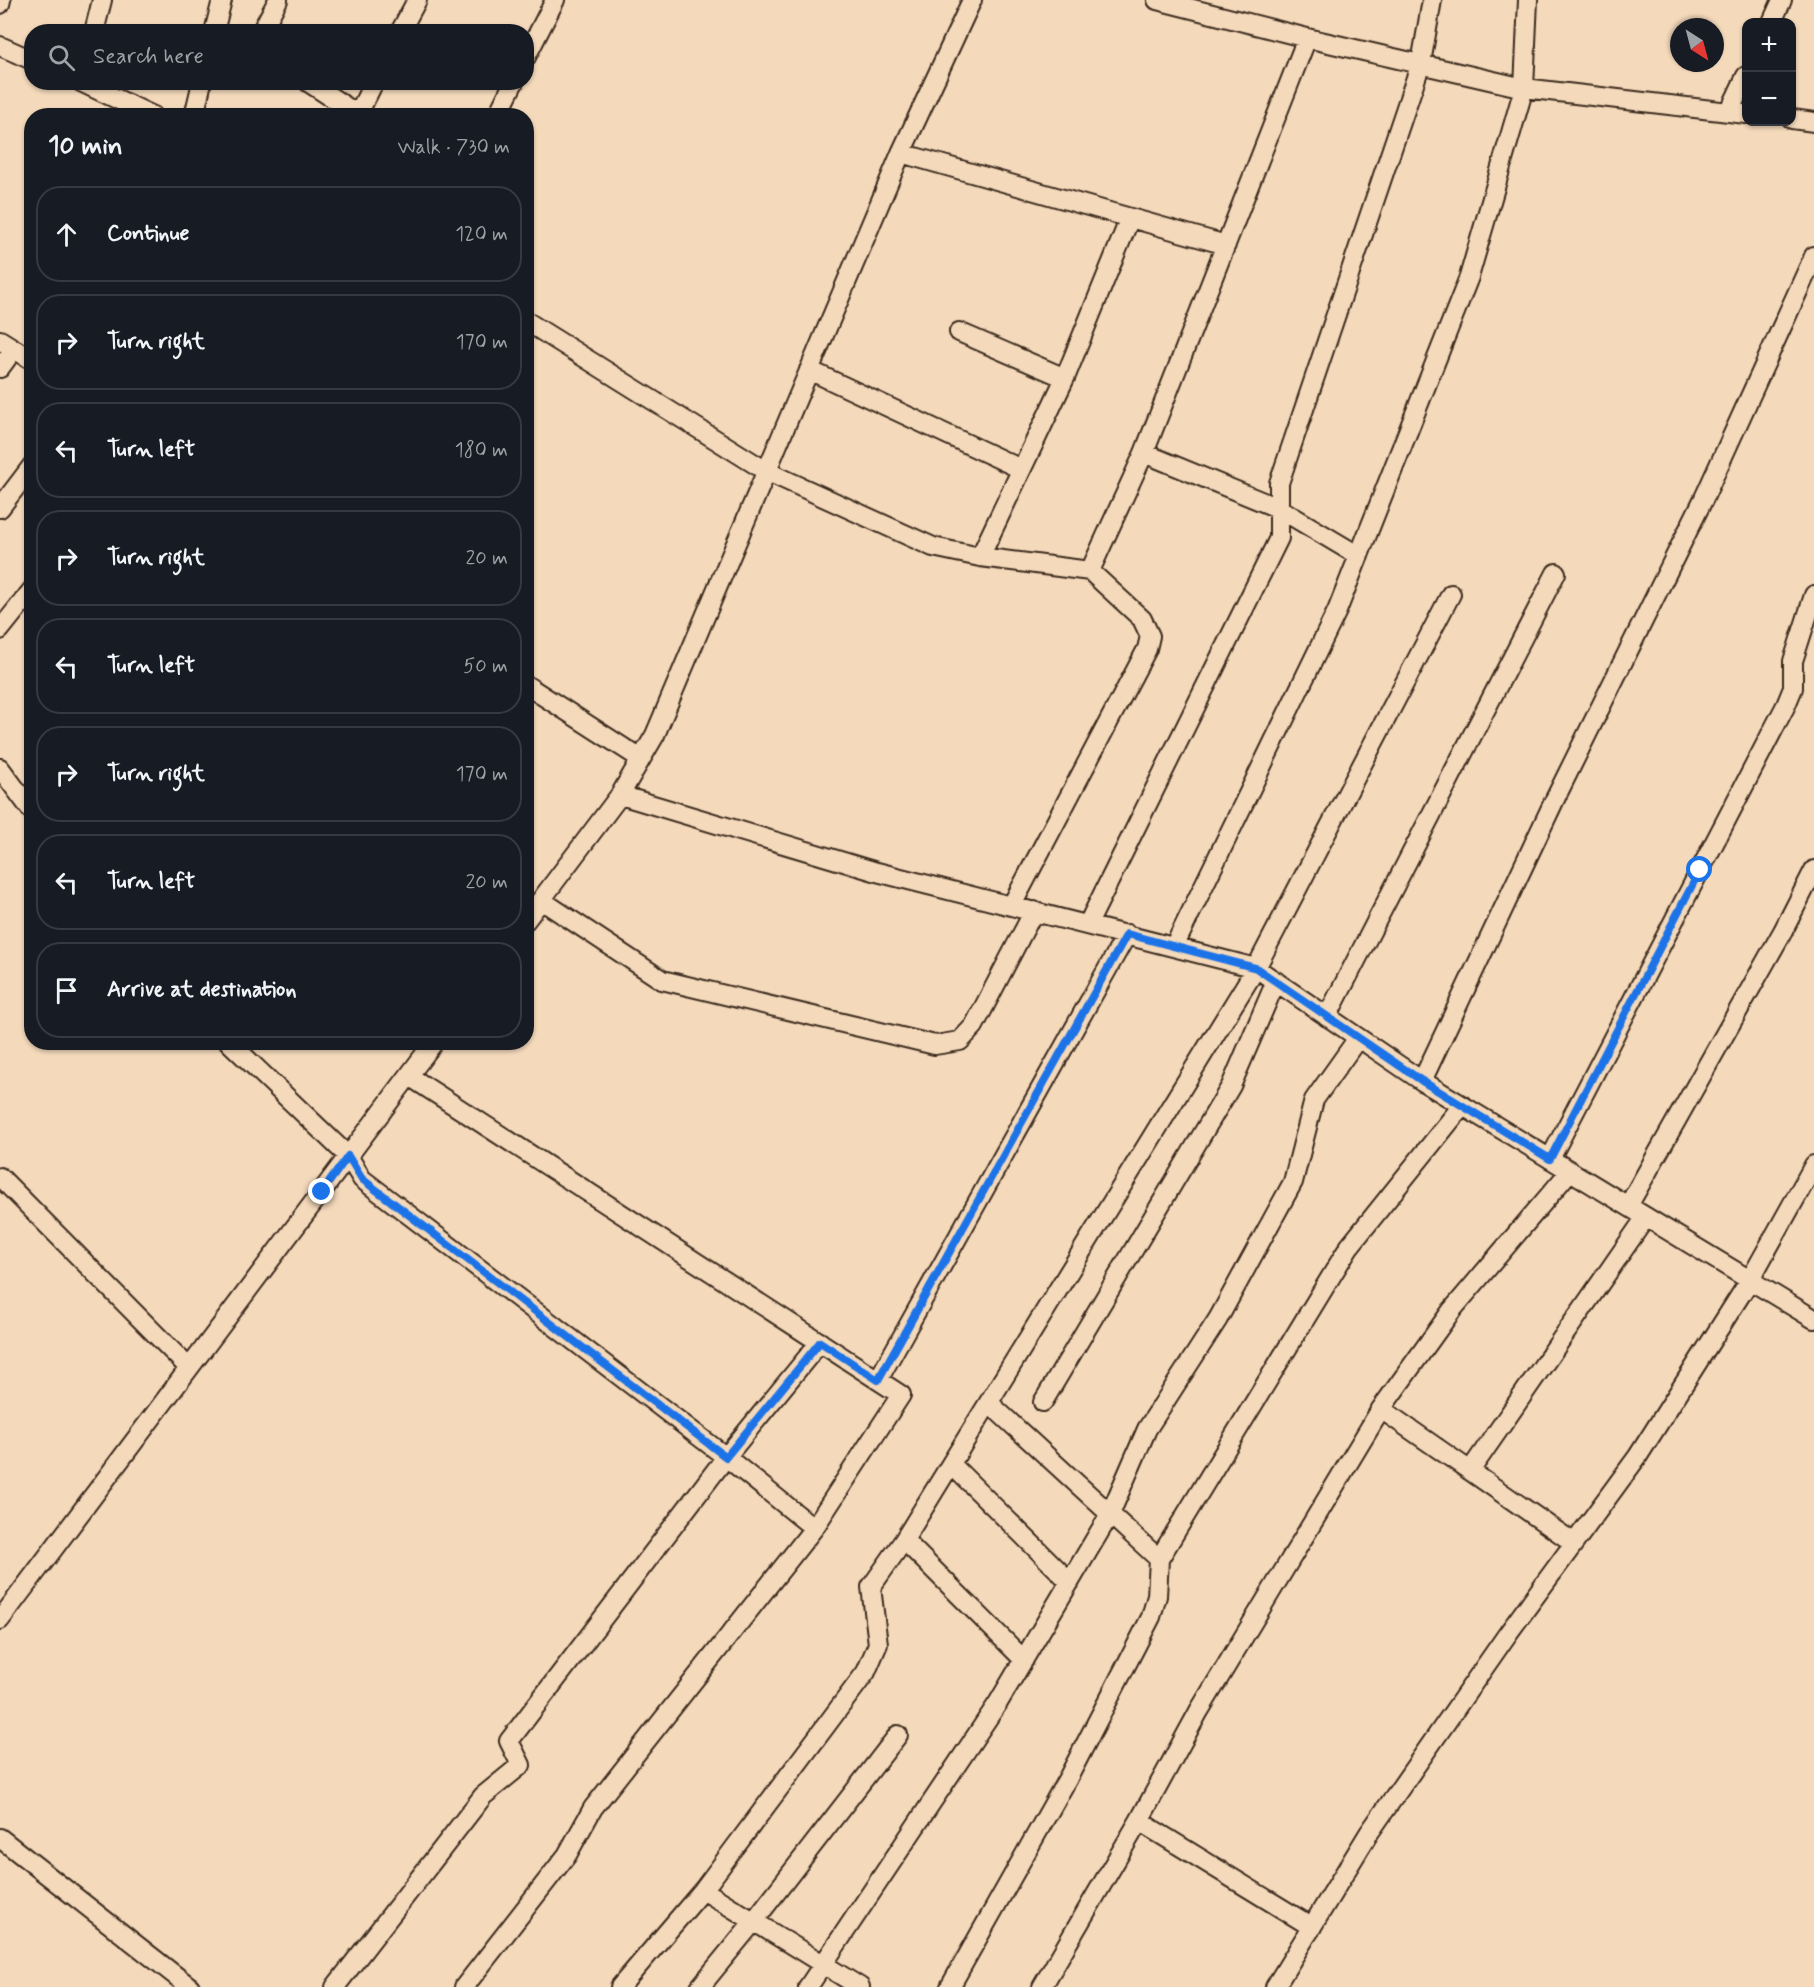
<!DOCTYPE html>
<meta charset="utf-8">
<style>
body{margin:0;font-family:Mynerve,sans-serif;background:#242831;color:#f1f3f6}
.controls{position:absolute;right:18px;top:18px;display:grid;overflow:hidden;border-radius:12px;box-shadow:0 2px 4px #0004}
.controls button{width:54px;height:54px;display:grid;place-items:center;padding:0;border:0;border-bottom:2px solid #363941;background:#171b24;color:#f1f3f6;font:30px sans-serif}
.compass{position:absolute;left:1670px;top:18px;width:54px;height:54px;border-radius:50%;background:#171b24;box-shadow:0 2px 4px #0004;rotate:144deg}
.stop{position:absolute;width:18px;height:18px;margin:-14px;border:4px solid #1a73e8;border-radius:50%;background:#fff}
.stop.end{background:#1a73e8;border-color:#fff;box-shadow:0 2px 6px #0008}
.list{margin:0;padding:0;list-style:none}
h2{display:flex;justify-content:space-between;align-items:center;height:78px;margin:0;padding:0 24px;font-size:26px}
h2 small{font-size:20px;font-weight:400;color:#9ea1a6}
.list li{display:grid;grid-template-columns:39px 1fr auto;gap:18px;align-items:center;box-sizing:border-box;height:96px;margin:0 12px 12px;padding:0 12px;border:2px solid #363941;border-radius:24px}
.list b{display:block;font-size:22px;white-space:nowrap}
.list em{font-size:20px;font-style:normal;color:#9ea1a6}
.icon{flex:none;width:33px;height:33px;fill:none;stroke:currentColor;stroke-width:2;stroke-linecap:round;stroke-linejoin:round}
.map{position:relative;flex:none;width:1814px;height:1987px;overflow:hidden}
.search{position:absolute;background:#171b24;box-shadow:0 2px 4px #0004;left:24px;top:24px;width:510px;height:66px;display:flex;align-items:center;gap:15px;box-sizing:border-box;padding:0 21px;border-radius:24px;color:#9ea1a6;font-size:22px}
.panel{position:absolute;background:#171b24;box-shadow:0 2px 4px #0004;left:24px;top:108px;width:510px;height:942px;border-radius:24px}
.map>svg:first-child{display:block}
</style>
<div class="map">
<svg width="1814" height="1987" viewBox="0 0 1814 1987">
<rect width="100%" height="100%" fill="#f4d9bb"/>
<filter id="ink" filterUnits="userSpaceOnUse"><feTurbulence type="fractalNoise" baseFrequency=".0167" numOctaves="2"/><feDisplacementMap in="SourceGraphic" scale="12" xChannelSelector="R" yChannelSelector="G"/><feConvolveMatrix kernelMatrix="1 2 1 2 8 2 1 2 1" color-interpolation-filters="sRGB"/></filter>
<g filter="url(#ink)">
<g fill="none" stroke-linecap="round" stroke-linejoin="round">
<!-- minor casing -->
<g stroke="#3b2a1e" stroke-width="22">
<path id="minor" d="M1157 0 1307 38 1524 88 1746 114
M0 4 1 0
M1772 22 1782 0
M94 32 102 0
M214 32 222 0
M261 32 278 0
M400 32 417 0
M0 46 32 60
M526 57 555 0
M81 82 153 116
M308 82 360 116
M1729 112 1746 76
M194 116 202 82
M357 116 374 82
M497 116 514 82
M1792 119 1814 122
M901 153 1226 245
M526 321 766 471 933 547 980 557 1090 571 1142 619 1150 636 1147 649 1012 905
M959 332 1065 378
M0 340 32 360
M0 368 14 349
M809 370 1021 469
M1144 453 1280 509 1359 556
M0 508 32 466
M980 557 1065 378 1130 218
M1090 571 1144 453 1307 38
M0 630 32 590
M526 685 641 759
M0 768 32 811
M620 795 877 872 1256 968 1422 1081 1814 1319
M541 900 662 980 935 1045 960 1041 974 1026 1034 911
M526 920 620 795 655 735 901 153 972 0
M1088 924 1279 538V483L1421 63 1432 0
M1174 947 1337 611 1469 277 1524 88 1528 0
M1327 1017 1556 573
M229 1042 348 1156 362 1179 726 1457 814 1528
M409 1076 901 1395 814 1528 593 1808 567 1855 464 1987
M1422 1081 1556 797 1704 498 1814 256
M1550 1159 1786 705 1793 688V661L1814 595
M0 1177 189 1368
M1628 1206 1783 931 1814 870
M878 1380 1127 934
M1043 1402 1231 1086 1276 981
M989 1403 1159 1559
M1381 1409 1574 1543
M951 1464 1070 1582
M1470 1471 1646 1217
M904 1540 1024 1660
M0 1620 434 1042
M1139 1821 1312 1927
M0 1838 190 1987
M703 1890 860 1987
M335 1987 483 1796 521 1765 509 1741 726 1457 820 1342
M620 1987 703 1890 866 1672 878 1644 871 1587 904 1540 1256 968 1451 594
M700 1987 754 1921 898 1735
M808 1987 998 1703 1110 1514 1147 1429 1218 1319 1293 1182 1314 1100 1358 1038
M950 1987 1068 1778 1151 1617 1157 1596 1159 1559 1349 1247 1462 1106
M1042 1987 1139 1821 1199 1711 1381 1409 1452 1310 1570 1171
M1275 1987 1369 1833 1509 1632 1638 1456 1750 1280 1814 1165"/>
</g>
<!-- minor -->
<use href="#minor" stroke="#f4d9bb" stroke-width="18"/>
</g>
</g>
<g fill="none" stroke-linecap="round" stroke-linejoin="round" filter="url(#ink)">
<!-- route -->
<path stroke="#1a73e8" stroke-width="8" d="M322 1192 348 1156 362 1179 726 1457 820 1342 878 1380 1127 934 1256 968 1422 1081 1550 1159 1700 870"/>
</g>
</svg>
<div class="controls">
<button>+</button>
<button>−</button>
</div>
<svg class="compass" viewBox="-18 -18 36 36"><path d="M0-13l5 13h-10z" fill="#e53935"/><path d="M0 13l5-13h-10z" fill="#9ea1a6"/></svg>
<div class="stop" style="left:1700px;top:870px"></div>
<div class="stop end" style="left:322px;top:1192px"></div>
<div class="search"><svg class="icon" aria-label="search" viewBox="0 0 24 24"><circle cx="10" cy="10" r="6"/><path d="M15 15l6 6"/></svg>Search here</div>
<section class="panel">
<h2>10 min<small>Walk · 730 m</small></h2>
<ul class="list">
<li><svg class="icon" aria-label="ahead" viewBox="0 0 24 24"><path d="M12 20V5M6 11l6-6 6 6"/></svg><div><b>Continue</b></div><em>120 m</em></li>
<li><svg class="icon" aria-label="right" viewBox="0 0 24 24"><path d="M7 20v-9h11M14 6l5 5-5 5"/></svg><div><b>Turn right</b></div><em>170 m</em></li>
<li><svg class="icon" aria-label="left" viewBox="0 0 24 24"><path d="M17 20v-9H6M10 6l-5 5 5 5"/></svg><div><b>Turn left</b></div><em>180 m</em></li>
<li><svg class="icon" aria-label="right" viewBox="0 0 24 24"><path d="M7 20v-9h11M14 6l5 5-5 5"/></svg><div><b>Turn right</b></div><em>20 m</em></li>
<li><svg class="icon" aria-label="left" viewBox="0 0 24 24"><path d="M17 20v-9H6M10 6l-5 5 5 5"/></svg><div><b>Turn left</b></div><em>50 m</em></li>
<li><svg class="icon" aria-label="right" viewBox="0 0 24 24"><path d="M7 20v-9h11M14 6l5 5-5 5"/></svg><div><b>Turn right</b></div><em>170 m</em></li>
<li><svg class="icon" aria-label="left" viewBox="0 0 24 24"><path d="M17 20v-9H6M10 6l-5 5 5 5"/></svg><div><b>Turn left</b></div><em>20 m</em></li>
<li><svg class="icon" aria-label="arrive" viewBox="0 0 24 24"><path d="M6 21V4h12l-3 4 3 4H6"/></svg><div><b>Arrive at destination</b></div></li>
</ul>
</section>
</div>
